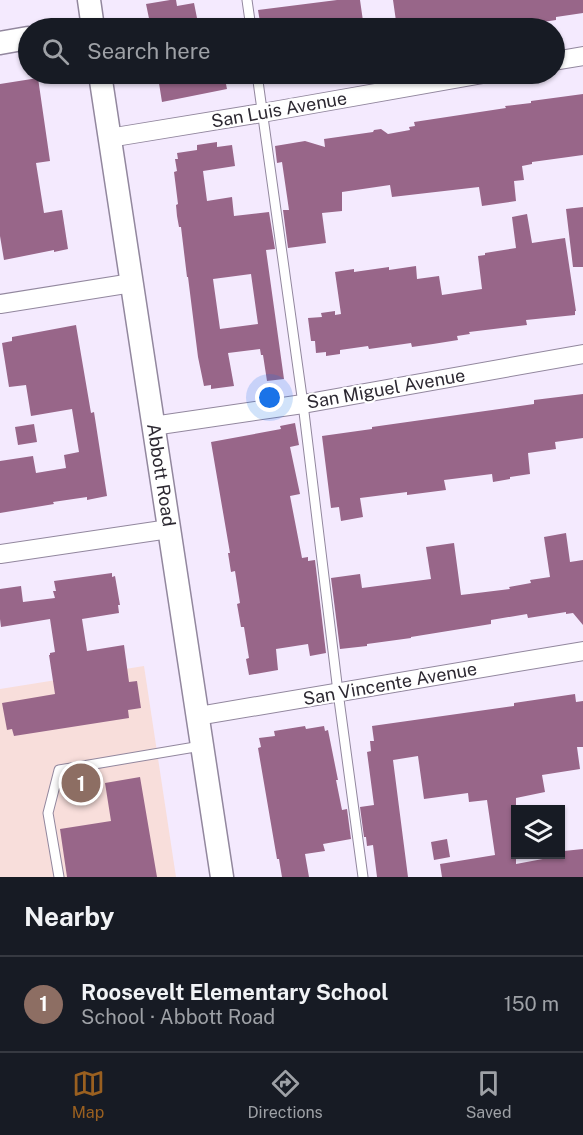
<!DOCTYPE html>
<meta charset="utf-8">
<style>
body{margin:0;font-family:"Public Sans",sans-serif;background:#242831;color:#f1f3f6}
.controls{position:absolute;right:18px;bottom:18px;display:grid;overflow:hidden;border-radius:0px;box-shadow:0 2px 4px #0004}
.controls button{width:54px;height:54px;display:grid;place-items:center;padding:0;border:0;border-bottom:2px solid #363941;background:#171b24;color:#f1f3f6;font:30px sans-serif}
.you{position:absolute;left:270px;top:398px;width:21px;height:21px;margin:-15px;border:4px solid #fff;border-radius:50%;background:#1a73e8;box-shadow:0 0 0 9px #1a73e833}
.badge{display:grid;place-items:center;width:39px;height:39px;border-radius:50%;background:#9a6020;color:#fff;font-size:20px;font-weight:700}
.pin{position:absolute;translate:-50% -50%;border:3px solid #fff;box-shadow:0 2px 6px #0006}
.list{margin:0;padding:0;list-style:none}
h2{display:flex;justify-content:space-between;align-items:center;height:78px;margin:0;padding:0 24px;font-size:26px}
h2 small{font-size:20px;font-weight:400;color:#9ea1a6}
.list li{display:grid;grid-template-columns:39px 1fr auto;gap:18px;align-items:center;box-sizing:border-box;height:96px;padding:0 24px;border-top:2px solid #363941}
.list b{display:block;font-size:22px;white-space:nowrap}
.list p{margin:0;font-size:20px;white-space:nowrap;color:#9ea1a6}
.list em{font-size:20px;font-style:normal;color:#9ea1a6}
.icon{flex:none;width:33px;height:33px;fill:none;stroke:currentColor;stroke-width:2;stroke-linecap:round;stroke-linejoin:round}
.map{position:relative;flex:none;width:583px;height:877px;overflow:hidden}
.search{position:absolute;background:#171b24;box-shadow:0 2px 4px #0004;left:18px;right:18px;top:18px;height:66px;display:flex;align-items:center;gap:15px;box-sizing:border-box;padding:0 21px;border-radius:33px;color:#9ea1a6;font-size:22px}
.sheet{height:174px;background:#171b24}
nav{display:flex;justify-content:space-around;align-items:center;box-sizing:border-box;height:84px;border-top:2px solid #363941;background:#171b24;font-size:16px;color:#9ea1a6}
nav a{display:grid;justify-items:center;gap:3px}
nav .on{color:#9a6020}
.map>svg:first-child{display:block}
</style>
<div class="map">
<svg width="583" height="877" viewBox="0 0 583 877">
<rect width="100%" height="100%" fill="#f4eafe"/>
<!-- education -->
<path fill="#f8dedb" d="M144 666 176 877H0V689Z"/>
<!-- building -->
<path fill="#986689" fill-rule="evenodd" d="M170 0H176L177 6 194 3 199 28H151L146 4Z
M337 0H360L364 28H261L258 10Z
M393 0H583V13L556 17V20L517 26V23L480 28H397Z
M175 74H224L227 89 162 102 158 77Z
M38 78 50 161 36 163 44 213 62 210 68 249 54 252V250L4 260 0 236V84Z
M583 94V155L532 162V164L522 166 524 180 514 181 516 201 482 206 479 187 392 197 390 185 342 192V211L322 213 326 243 288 248 283 210H289L282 162 277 163 275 146 305 141 325 147 324 139 373 132 374 130 381 129 388 134 410 130 409 127 415 126 414 122 506 108 505 106 531 103V101Z
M217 142V147L232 145 235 166 203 171 207 201 232 197 234 216 269 212 275 249 266 250 284 379 267 381 263 355H261L260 349 228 353 234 386 211 389V385L204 386 198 357 188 277H187L181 227H179L177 216 176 205 178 204 174 172 177 171 175 159H178L177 153 197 150V145ZM251 274 258 324 220 329 213 279Z
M583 207V267H573L566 209Z
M527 214 532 243 565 238 576 311H575V315L526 320 527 325 469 332 470 334 457 336 458 340 433 344 412 347 411 343 369 349 368 346 340 350V354L326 356V352L316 353 315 341H311L308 318 322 317 321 313 335 311V315L341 314 335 272 354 269V272L389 267V270L416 266 417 279 439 276 442 295 482 289 478 256 485 255V253L516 248 512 217Z
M76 325 91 413 94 412 107 496 87 500V497L53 502 54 504 0 513V461L33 456 36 473 66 468 64 455 79 452 72 409 31 416 26 385 9 387 2 343 12 341V337Z
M583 394V438L555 442 556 449 528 453 530 474 510 477V479L493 482 492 474 444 480 446 490 407 495V492L360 498 363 517 341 521 339 507 331 508 322 436 372 429V427L527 405 534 404V400Z
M295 423 299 445 290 447 300 494 290 496 302 558 308 557V561L315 560 326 653 310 656 308 644 276 649 278 670 249 675 246 659 249 658 244 627H241L237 604 240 603 235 571 231 572 228 553H230L211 442 281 429 280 426Z
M34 424 37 442 18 445 15 427Z
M566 533 570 562 583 560V625L573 613 566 614V612L528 618 527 614 491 620V624L411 637V638L367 644V646L340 649 331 578 360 574 362 588 431 579 426 547 454 543 461 595 510 589 509 587 531 583 530 580 550 577 544 537Z
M112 573V577L115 576 120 605H118L119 613 82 619 87 651 124 645 129 682 137 681 141 708 128 710 129 718 14 736 12 729 7 730 2 703 55 694 49 655H50V653L55 652 50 619 1 627 0 619V589L21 586 23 602 55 598 53 591H56L54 581Z
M575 694 576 702 583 701V747H577L580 769 542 775 545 792 516 798V864L564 855V851L583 849V877H442L440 864 495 855 487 800 469 802 468 793 424 799 418 756 393 760 408 877H377L373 845 367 846 366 837H364L360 807 374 805 367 752 371 751 370 741H374L372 726 514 706V703Z
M305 726 306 729 324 726 325 731 328 730 338 780H336L342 810 347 809 351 839 323 844 325 851 305 854 309 877H282L279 859H277L258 748 261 747 259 738 275 736 274 731Z
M140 777 157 877H67L60 829 111 821 105 783Z
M447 839 450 857 434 860 431 842Z"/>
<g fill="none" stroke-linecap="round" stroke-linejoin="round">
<!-- service casing -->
<g stroke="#92879e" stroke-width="11">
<path id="service" d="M247 0 251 28
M257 74 303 404 338 692 363 877
M59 877 48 813 59 770 201 746"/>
</g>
<!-- minor casing -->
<g stroke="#92879e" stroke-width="20">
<path id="minor" d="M554 61 583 56
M109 138 262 113 483 74
M0 304 132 283
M153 426 303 404 583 354
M0 554 169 529
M198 716 583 651"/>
</g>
<!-- tertiary casing -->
<g stroke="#92879e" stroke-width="25">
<path id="tertiary" d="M89 0 93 28
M0 43 28 38
M100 74 222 877"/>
</g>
<!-- service -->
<use href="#service" stroke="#fff" stroke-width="9"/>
<!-- minor -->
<use href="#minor" stroke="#fff" stroke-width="18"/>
<!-- tertiary -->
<use href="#tertiary" stroke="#fff" stroke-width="22"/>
</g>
<g text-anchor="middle" stroke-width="4.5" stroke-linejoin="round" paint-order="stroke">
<!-- street labels -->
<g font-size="18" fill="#2d2932" stroke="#fff">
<text transform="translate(279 110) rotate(-10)" y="6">San Luis Avenue</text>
<text transform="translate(386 389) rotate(-10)" y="6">San Miguel Avenue</text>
<text transform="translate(161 475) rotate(81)" y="6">Abbott Road</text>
<text transform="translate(390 684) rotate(-10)" y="6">San Vincente Avenue</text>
</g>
</g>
</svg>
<div class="controls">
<button><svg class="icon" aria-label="layers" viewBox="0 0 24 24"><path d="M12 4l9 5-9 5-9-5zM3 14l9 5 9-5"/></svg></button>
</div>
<div class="you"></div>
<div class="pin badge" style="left:81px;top:783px;background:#8d6e63">1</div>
<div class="search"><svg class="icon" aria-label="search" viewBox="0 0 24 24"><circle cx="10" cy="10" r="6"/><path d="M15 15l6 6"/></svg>Search here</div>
</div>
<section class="sheet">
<h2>Nearby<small></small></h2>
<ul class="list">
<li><span class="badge" style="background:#8d6e63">1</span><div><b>Roosevelt Elementary School</b><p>School · Abbott Road</p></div><em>150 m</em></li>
</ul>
</section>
<nav>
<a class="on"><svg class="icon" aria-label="map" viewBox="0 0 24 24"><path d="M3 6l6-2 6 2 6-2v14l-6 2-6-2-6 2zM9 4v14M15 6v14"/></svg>Map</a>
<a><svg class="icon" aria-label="directions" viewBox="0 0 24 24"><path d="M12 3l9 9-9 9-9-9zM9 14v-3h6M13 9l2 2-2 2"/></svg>Directions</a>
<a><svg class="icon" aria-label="saved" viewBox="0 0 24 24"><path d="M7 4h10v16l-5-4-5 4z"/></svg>Saved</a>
</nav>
